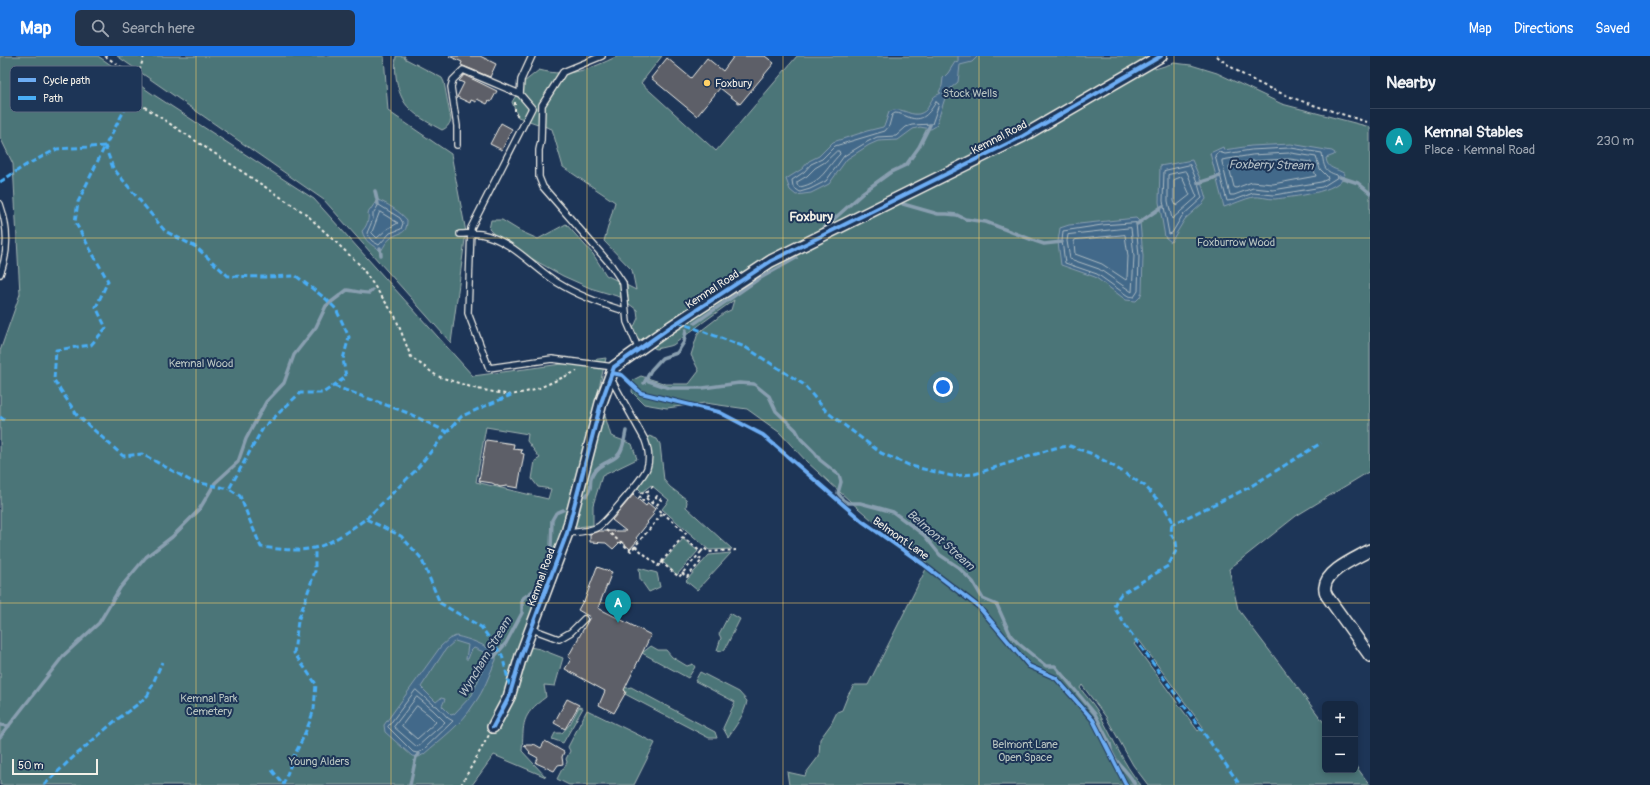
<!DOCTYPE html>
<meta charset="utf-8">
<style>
body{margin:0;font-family:Pangolin,sans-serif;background:#23344c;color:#f1f3f6}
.controls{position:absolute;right:12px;bottom:12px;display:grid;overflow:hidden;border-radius:6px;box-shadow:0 2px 6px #0003}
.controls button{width:36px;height:36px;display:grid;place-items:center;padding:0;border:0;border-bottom:1px solid #35445a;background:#162841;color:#f1f3f6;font:20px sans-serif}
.scale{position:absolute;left:12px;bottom:10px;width:86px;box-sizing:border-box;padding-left:4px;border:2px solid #f4f1e8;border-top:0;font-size:11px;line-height:14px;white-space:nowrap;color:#f4f1e8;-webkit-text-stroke:3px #1d3557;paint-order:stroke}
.you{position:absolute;left:943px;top:331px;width:14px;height:14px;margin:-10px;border:3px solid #fff;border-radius:50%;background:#1a73e8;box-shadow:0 0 0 6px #1a73e833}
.badge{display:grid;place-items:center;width:26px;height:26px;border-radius:50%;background:#1a73e8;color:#fff;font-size:13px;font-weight:700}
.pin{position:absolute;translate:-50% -33px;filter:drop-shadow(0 1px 2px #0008)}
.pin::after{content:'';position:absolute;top:21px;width:14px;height:12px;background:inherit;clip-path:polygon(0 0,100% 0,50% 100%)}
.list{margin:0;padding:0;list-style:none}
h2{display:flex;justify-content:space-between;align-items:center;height:52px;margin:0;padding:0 16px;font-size:17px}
h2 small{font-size:13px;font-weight:400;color:#9ea6b1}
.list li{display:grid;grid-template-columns:26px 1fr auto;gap:12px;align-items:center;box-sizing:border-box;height:64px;padding:0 16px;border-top:1px solid #35445a}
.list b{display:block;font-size:15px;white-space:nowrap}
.list p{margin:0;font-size:13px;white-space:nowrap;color:#9ea6b1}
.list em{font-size:13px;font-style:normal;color:#9ea6b1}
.icon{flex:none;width:22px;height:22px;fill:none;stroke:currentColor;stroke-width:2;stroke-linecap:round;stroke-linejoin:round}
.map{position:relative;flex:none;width:1370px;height:729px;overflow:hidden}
header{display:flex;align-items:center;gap:24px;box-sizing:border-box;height:56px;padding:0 20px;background:#1a73e8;color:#fff}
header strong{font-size:19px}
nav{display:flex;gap:22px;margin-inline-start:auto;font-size:14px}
.search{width:280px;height:36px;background:#23344c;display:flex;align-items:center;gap:10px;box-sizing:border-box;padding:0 14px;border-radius:6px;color:#9ea6b1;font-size:15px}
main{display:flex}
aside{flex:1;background:#162841}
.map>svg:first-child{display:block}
</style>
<header>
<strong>Map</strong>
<div class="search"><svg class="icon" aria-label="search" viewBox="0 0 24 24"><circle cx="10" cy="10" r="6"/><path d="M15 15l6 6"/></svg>Search here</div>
<nav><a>Map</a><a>Directions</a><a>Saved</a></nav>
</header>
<main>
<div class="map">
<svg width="1370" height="729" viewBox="0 0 1370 729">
<rect width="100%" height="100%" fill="#1d3557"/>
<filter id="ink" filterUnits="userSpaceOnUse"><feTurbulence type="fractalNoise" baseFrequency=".025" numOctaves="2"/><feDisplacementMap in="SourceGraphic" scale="8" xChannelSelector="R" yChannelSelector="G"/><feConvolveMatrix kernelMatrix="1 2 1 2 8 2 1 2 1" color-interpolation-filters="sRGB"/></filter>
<g filter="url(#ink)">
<!-- green -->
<path fill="#4c7478" stroke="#a0b2b0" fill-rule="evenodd" d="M0 0H98L151 37 314 143 473 320 606 302 598 336 611 380 632 388 637 403 602 420 593 449V469L563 473 530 591 540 593 563 602 555 630 544 629 546 641C520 660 524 667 522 695L546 721 494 699 472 729H0V295L20 238 13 108 0 81ZM486 371 528 378 527 385 540 402 535 405 532 423 538 431 551 433 548 443 476 426Z
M117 0H384L388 55 451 98 466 176 451 287 324 144Z
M396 0H405L404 2 442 22 444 26 451 64C449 69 447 72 442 74 431 68 419 62 410 53 397 41 394 17 396 0Z
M618 0H662L641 27 716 95 797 0H1155V13L1174 7 1191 9 1217 17 1282 48 1370 71V415L1296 460 1229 513 1238 553 1325 668V714H1355V709L1370 729H1148L1133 709 1106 661 1082 629 1080 632C1085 639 1092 646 1097 654 1112 679 1122 707 1141 729H789L787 716 805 720 806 717 819 700 820 683 831 668 837 656 842 654 848 639 854 629H868L928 509 920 499 894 483 851 446 807 406 779 376 747 353 705 347 667 352 644 348 632 336 633 324 641 320 666 328H689L699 315 691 299 698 277 724 257 731 254 734 244 702 267 673 289 656 293 639 283 632 275 638 262 637 254 620 241 590 232 563 220 500 185 489 173 491 164H502L520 175 538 183 566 168 593 198 606 219 636 234 632 214 604 185 615 146 563 111 552 73 518 61 512 46 524 26 539 14C570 22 590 13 618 0ZM1139 584 1203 671 1198 675 1134 588Z
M649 380 657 383 660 388 664 424 670 431 686 443 687 446 686 451 732 493 709 494 662 453 669 444 651 429 642 436 637 431C647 412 655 406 647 383Z
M683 483 698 495 677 519 663 506Z
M731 497 697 534 686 525 709 499Z
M639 512 657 517 660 531 649 536 640 523Z
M730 557 740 563 725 593 722 595 717 594 721 582 719 578Z
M651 590 658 594H666L672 601 687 610 693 608 695 611 688 622 642 597Z
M587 615 627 632 631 631 715 676 717 682H709L625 638 626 635Z
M700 616 739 636 747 645C745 658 735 671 728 681L723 672 735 646 695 625Z
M579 651 583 652 563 687 552 683 555 677H562L570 668Z
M587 654 655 687 634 729H569L557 723 562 713 564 712 567 706 566 703 570 695 568 691Z"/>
<!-- water -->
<path fill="#42698a" stroke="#899fb0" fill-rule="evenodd" d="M958 0H978L972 6 960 9 958 26 944 38 943 37 945 42 936 70 931 73 920 71 913 73 898 84 878 85 869 89 847 103 829 128 811 137 796 139 790 134 786 123 802 113 809 105 819 100 833 86 867 75 883 71 885 68 889 56C900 49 908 60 919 58 929 55 928 49 933 42 935 39 938 39 941 37L939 36 942 30 943 22 948 17 955 6 958 7Z
M1291 88 1332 95 1335 97 1334 99 1326 102C1327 114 1337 112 1345 118 1340 137 1291 141 1275 143 1267 143 1260 140 1253 141 1244 143 1234 148 1224 151L1210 97 1223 91 1224 94 1251 90Z
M1192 104 1201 125 1206 143 1203 147 1185 163 1171 186 1165 181 1159 146 1160 110Z
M377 144C384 145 403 158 407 164 407 180 400 175 391 182 386 185 384 191 381 195 372 189 365 186 362 175 367 170 369 164 368 157Z
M1136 162 1140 166 1143 200 1142 236 1140 241 1136 245 1126 244 1095 221 1061 209 1058 186 1060 172 1069 169Z
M456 580C470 583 486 589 496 598V604C489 619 484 635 474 648 462 668 441 683 424 698L419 701 412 700 385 676 384 669 441 590 449 583ZM455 585 468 589 466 603H468L471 595 474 592 486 597 488 601 472 639 454 658 451 659 442 650 445 643 441 642 436 646 421 631 446 593Z"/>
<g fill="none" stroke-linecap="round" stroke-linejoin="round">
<!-- shore -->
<path stroke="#adbbc2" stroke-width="1" d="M936 46 939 48 932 68 912 69 906 71 896 80 877 81 867 86 844 100 826 125 810 133 800 136 793 131 792 124 804 116 811 108 822 103 835 90 885 75 889 70 892 59 895 57C900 57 903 59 908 61 923 67 929 57 936 46Z
M1291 92 1322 97C1324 109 1323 115 1337 119L1338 121 1322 131 1274 139 1253 137 1235 144 1227 145 1215 100 1216 98 1219 96 1225 98 1251 94Z
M837 95H839L840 98C825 113 823 126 800 131L797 129V126L807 120 815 112 825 106Z
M1291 97 1316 101 1320 113 1327 120 1328 123 1321 126 1273 134 1253 132 1234 139H1230L1222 106V104L1252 99Z
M1290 103 1311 106 1316 120 1273 128 1252 126 1236 132 1234 131 1229 111 1230 109 1252 105Z
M1190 109 1198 128 1202 142 1182 160 1172 177 1169 178 1163 145 1164 115Z
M1185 115 1187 116 1197 141 1172 163 1168 145V119Z
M1182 121 1190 139 1176 150 1174 145V124Z
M379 149 400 162 403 167 401 173 390 177 379 189 372 185 368 180 367 177 373 163V158Z
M380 156 398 167 387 173 377 182 372 177Z
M1136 167 1139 200 1138 235 1134 241 1128 240 1097 218 1065 207 1062 185 1063 175 1102 169Z
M1131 172 1134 200 1132 236 1099 213 1070 203 1067 185 1068 179Z
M1125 179 1128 200 1127 222 1126 224 1102 208 1075 198 1074 186 1075 184Z
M416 634 433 649 437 650 448 662 453 665 422 695 417 697 413 696 388 671Z
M417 641 433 654 445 666 417 691 394 671Z
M417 650 429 659 436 666 417 683 402 670Z"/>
<!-- stream -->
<path stroke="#899fb0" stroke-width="3.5" d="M1340 121 1358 127 1370 137
M1198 127 1220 120
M375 135 378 148
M862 137 891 116 906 109 919 91 930 69
M903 148 938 158H947L957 159 965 163 986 166 1035 185 1044 188 1062 186
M1137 168 1163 150
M824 172 863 137
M380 192 381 199
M695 267 757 224 796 202
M646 324 669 332H703L739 327 754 328 769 340 776 355 796 374 801 383 815 397 820 404 839 419 841 426 838 437 843 444 848 447H860L879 452 893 456 908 467 924 479 940 499 958 511 973 526 983 543 997 549 1011 580 1019 588 1046 610H1055L1095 658 1110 688C1111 706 1129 714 1135 729
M644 327 651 314 662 302 677 297 684 286 686 274
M586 440C594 430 588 429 592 420 596 409 608 407 616 401 623 396 624 384 626 375
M494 601 506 587 522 557V543L537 532 546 514 551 492 552 464 556 457 563 454
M0 669 9 670
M0 681 64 599 99 567 120 532 146 501 172 481 199 454 215 427 238 406 246 383 266 346 284 327 294 299 316 271 326 250 347 234C355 235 362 237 369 237L372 234
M410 729 416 701 419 698"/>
</g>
<!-- building -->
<path fill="#5d5f68" stroke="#f4f1e8" d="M449 0H480L496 8 490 21 461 9 462 6Z
M734 0H765L774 7 740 48 720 32 697 60 651 22 667 2 691 22 707 2 723 15Z
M464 19 497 35 491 46 489 45 487 48 477 43 476 46 471 44 470 47 457 41 464 27 459 25Z
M501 67 512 73 502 94 490 88Z
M486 384 514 388 513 393 522 394 521 397 524 398 518 432 507 430 500 431 492 427 479 425Z
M633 439 646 450 648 447 655 453 652 457 654 458 647 466 648 467 636 482 638 484 630 493 621 485 613 493 606 487 590 486V478L599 475H626L612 464Z
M597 511 612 516 598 552 651 579 624 634 626 636 614 657 599 649 605 635 565 613 571 603 568 601 590 561 578 554 583 545 584 546Z
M567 643 579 649 565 673 554 667Z
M545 685 564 696 562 701 563 708 558 709 554 715 536 707 538 702 529 697 530 696 524 689H533L534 688 541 692Z"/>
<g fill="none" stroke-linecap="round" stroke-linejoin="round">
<!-- service casing -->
<g stroke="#f4f1e8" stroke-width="8">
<path id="service" d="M602 0 563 16 542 49 541 85 539 94V121L543 131 611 209 623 227 627 266 639 294
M520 38 521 24 532 0
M457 89V70L451 31 453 24 463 14 520 38 532 52 471 172 468 257 489 312 552 303 614 311
M0 148C8 171 9 195 0 218
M460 178C467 178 474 177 481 178 511 184 533 211 558 227 579 240 601 248 625 255
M567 477C576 476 589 476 598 471 605 467 644 421 647 412 650 403 648 392 645 384L610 321
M532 573 559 583 571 576 584 563"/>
</g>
<!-- minor casing -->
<g stroke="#f4f1e8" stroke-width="14">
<path id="minor" d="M1370 494C1357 502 1326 514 1325 531 1324 534 1326 538 1327 540L1370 600
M493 671 509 641 521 600 567 477 601 347 614 311 669 272 771 205 1023 80 1161 0"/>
</g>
<!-- path -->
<path stroke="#f4f1e8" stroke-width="2" stroke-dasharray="3 3" stroke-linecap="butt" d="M105 0 137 22
M144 0 131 42 306 158 360 209 395 260 411 301 437 320 477 333 511 339 535 334 577 315
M1217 0C1259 36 1318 50 1370 67
M515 46V57L518 60
M647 436 653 430
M642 438 645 434 649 438 646 442
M652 447 657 440 661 444 656 450
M606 474 631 495 663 457 646 442 643 445 639 442 642 438 640 436
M635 490 658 510 686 477 663 457
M701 496 704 492 709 496 736 494
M661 506 679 521 701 496 683 481
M682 517 687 521 702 504 697 501
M461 729 489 679"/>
<!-- service -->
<use href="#service" stroke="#1d3557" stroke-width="5.5"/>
<!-- minor -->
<use href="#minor" stroke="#1d3557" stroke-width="11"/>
<!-- quiet -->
<path stroke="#49aef6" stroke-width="3" stroke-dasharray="6 3" stroke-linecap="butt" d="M131 42 105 90 113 112 165 175 196 191 228 220 263 221 296 220 326 243 336 253 349 281 343 303 346 321 323 337H300L263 372 229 433 240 440 250 465 261 491C279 493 297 496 314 492 330 489 352 472 366 463L401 480 421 502 440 547 481 571 502 599 510 631
M0 126 26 109 57 93 105 90 78 146 75 166 108 225 96 251 106 272 91 289 56 294 54 324 77 359 123 400 142 398 191 425 229 433
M678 266 745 291 803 328 827 356 881 397 911 410 952 420 975 418 1055 392 1070 390 1090 397 1110 408 1145 430 1165 452 1172 464 1171 478 1176 486 1177 493 1168 510 1121 538 1116 545 1114 551 1127 572 1201 673 1240 729
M334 330 408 357 447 376
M0 361 4 364
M366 463 415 415 447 376 462 360 511 339
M1171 469 1248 432 1321 387
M272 714 283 728
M44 729 69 705 115 665 138 648 148 639 162 606
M283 729 294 700 302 684 310 665 314 653 316 628 294 597 298 565 315 515V492"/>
<!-- cycleway casing -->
<g stroke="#1d3557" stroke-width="6">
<path id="cycleway" d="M612 317 622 319 641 337 719 356 763 379 862 465 923 508 979 551 1029 610 1056 622 1093 664 1126 729
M493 671 509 641 521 600 567 477 601 347 614 311 669 272 771 205 1023 80 1161 0"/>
</g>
<!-- cycleway -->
<use href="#cycleway" stroke="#6dadf4" stroke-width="4"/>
</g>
</g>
<!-- grid -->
<path fill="none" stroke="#ffd166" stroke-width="1" stroke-opacity="0.55" d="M196 0V729M391 0V729M587 0V729M783 0V729M979 0V729M1174 0V729M0 182H1370M0 364H1370M0 547H1370"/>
<!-- markers -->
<circle fill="#ffd166" stroke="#1d3557" stroke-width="1.5" cx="707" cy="27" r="4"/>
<g text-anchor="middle" stroke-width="4" stroke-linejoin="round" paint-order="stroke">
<!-- poi labels -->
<g font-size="11" fill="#f4f1e8" stroke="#1d3557" text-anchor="start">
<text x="715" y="31">Foxbury</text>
</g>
<!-- park labels -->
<g font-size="11" fill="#b9c5c1" stroke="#1d3557">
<text x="970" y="41">Stock Wells</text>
<text x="1236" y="190">Foxburrow Wood</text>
<text x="201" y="311">Kemnal Wood</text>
<text x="209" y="646">Kemnal Park<tspan x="209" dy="13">Cemetery</tspan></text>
<text x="1025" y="692">Belmont Lane<tspan x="1025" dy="13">Open Space</tspan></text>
<text x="319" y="709">Young Alders</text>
</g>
<!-- street labels -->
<g font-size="11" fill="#f4f1e8" stroke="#1d3557">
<text transform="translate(999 81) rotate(-27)" y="4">Kemnal Road</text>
<text transform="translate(712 233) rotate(-33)" y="4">Kemnal Road</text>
<text transform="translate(901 482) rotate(35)" y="4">Belmont Lane</text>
<text transform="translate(541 521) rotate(-70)" y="4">Kemnal Road</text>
</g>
<!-- water labels -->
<g font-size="12" font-style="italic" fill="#b6c1c7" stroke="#1d3557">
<text transform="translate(1271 109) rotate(1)" y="4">Foxberry Stream</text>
<text transform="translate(941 484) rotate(41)" y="4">Belmont Stream</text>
<text transform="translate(485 601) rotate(-59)" y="4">Wyncham Stream</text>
</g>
<!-- quarter labels -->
<g font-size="13" font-weight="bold" fill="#f4f1e8" stroke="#1d3557">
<text x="811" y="165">Foxbury</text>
</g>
</g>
<!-- legend -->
<rect x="10" y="10" width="132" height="46" rx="6" fill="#1d3557" stroke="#5e6d82" stroke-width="1"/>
<rect x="18" y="22" width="18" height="4" fill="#6dadf4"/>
<rect x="18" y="40" width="18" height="4" fill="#49aef6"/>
<g font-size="11" fill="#f4f1e8">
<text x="43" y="28">Cycle path</text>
<text x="43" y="46">Path</text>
</g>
</svg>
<div class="controls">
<button>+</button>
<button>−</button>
</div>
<div class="scale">50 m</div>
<div class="you"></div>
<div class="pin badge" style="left:618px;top:567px;background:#0f9aa8">A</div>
</div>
<aside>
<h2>Nearby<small></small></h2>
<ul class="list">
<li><span class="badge" style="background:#0f9aa8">A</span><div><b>Kemnal Stables</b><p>Place · Kemnal Road</p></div><em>230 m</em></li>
</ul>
</aside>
</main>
